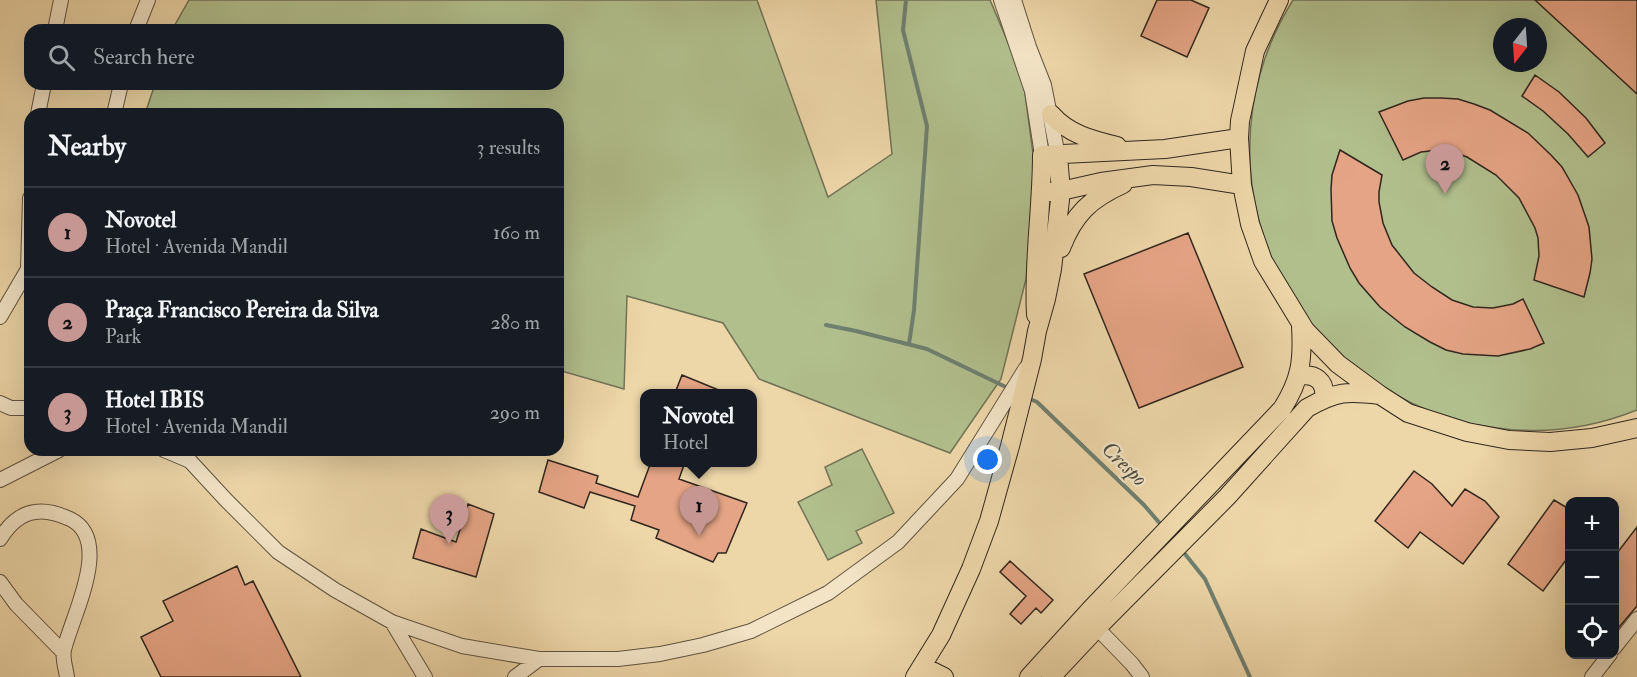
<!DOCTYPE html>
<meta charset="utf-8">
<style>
body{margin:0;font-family:"IM FELL Double Pica",serif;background:#242831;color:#f1f3f6}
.controls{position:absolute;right:18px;bottom:18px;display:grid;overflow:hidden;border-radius:12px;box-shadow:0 6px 24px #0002}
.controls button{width:54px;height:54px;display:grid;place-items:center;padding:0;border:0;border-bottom:2px solid #363941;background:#171b24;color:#f1f3f6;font:30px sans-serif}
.compass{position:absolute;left:1493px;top:18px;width:54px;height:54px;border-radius:50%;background:#171b24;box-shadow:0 6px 24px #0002;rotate:197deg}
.you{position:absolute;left:988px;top:460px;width:21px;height:21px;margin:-15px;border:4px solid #fff;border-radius:50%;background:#1a73e8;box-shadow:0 0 0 9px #1a73e833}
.badge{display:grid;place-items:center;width:39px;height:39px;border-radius:50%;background:#c59692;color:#111;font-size:20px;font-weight:700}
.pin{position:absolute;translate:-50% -50px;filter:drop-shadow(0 2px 3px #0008)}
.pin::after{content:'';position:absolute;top:32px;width:21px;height:18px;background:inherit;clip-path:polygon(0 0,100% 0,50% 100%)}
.popup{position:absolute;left:640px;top:389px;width:117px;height:78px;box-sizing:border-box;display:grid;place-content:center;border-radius:12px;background:#171b24;filter:drop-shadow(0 2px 4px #0005);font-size:20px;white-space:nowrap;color:#9ea1a6}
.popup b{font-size:22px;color:#f1f3f6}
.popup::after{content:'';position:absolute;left:50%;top:100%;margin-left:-12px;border:12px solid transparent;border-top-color:#171b24}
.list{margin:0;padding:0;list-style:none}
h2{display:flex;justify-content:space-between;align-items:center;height:78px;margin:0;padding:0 24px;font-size:26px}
h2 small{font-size:20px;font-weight:400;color:#9ea1a6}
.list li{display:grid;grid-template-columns:39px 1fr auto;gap:18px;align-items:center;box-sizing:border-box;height:90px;padding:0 24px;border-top:2px solid #363941}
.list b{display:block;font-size:22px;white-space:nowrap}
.list p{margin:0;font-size:20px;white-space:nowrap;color:#9ea1a6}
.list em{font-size:20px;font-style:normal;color:#9ea1a6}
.icon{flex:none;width:33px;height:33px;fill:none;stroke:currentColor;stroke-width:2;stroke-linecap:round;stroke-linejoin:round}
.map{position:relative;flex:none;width:1637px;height:677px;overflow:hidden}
.search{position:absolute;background:#171b24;box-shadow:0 6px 24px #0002;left:24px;top:24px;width:540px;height:66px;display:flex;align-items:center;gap:15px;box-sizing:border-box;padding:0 21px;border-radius:18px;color:#9ea1a6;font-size:22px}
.panel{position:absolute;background:#171b24;box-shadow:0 6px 24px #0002;left:24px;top:108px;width:540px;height:348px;border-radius:18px}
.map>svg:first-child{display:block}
</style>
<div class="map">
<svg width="1637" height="677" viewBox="0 0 1637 677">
<rect width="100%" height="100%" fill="#edd6a8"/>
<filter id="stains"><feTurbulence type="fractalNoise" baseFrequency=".00333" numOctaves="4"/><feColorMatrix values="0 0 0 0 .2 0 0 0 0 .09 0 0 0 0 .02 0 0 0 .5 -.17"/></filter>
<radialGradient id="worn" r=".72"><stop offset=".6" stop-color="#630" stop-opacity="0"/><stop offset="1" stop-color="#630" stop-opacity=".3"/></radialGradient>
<!-- green -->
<path fill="#b1bf8d" stroke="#717356" stroke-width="1.5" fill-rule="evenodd" d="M189 0H757L828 197 892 154 876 0H990L1023 78 1035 169 1026 279 1001 379 950 453 759 379 723 323 627 296 624 389 558 370V114H145L155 84H558V30H172Z
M1293 0H1637V410C1590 429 1540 435 1490 427 1481 425 1472 425 1463 423 1438 416 1414 405 1392 393 1252 314 1208 135 1293 0ZM1502 27H1538V63H1502Z
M862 449 894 513 856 531 862 543 828 560 798 502 832 485 825 467Z"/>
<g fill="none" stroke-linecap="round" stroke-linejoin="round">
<!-- stream -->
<path stroke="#6f7f70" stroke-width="4" d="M906 0 903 30 927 126 914 310 909 344
M826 325 856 331 927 349 1010 389
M1028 398 1037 402 1144 505 1163 527
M1181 549 1205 579 1250 677"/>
</g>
<!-- building -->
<path fill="#e5a485" stroke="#31271e" stroke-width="1.5" d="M1157 0H1191L1209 8 1187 57 1141 36Z
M1535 0H1637V94Z
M1535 75 1559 92 1586 118 1605 143 1588 157 1568 134 1543 111 1522 96Z
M1424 98H1441L1458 99 1474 104 1490 110 1528 133 1551 155 1562 167 1578 195 1589 227 1592 259 1590 273 1584 297 1534 280 1539 256 1538 238 1535 228 1519 198 1496 175 1467 157 1449 151 1439 150 1421 152 1403 160 1379 112 1408 101Z
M1340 150 1382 175 1379 192V202L1383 223 1392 245 1414 273 1432 287 1452 300 1473 307 1493 308 1513 304 1523 299 1544 343 1530 349 1498 356 1463 354 1446 350 1430 342 1405 327 1380 307 1359 283 1350 268 1337 238 1332 221 1331 189 1332 175Z
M1188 233 1243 367 1139 408 1084 274Z
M682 375 726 393H675Z
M548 460 598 476 596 483 638 497 651 462H685L679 479 747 503 726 553H718L713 562 656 538 659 530 631 520 635 506 590 492 584 508 539 492Z
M1414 471 1432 484 1452 506 1465 489 1485 501 1499 517 1463 564 1420 532 1408 548 1375 521Z
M1554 500 1569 509V556L1543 591 1508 564Z
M468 504 494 514 476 577 413 558 421 529 456 542Z
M1637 527V606L1614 633V557Z
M1010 561 1053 600 1041 613 1036 608 1021 624 1010 614 1026 596 1000 572Z
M237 566 245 585 253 581 301 677H161L141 637 173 621 163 601Z"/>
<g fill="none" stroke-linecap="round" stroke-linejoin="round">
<!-- minor casing -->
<g stroke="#605340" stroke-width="16">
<path id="minor" d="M1001 0 1032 91 1042 155
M1014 0 1029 47 1044 85 1058 156
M55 30 61 0
M136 30 148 0
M38 114 44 84
M114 114 121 84
M0 317 28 269 30 198
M0 403 11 408H30
M164 450 190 461
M183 450 190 461 226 500 278 552 335 590 392 622 462 646 539 659H618L660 654 703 645 751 631 828 593 898 542 957 479 1026 368
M0 480 59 450
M0 539C8 526 19 514 35 512 47 510 59 514 70 519 114 540 71 618 64 650 62 658 66 669 67 677
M0 582 16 604 63 652
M392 622 425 677
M1097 628 1132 664 1142 677
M1614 648 1637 619
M515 677 539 659
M1592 677 1610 654"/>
</g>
<!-- major casing -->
<g stroke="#31271e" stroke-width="20">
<path id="major" d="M1279 0 1255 51 1240 121 1239 138 1242 185 1250 224 1263 261 1305 330 1338 364 1380 395 1408 413 1467 432 1509 440 1550 442 1592 438 1637 428
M1051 114C1068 134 1092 140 1117 146
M1050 192 1061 191 1101 182 1153 175 1191 177 1242 185
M1061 248C1074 214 1090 199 1123 184
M1036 315C1033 262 1042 209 1042 155L1165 149 1239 138
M1299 376C1315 373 1326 381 1324 398
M922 666 944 677
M915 677 941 635 971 569 989 521 1010 446 1032 359 1037 331 1046 299 1052 269 1061 191 1058 156
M1029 677 1090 610 1282 409C1301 379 1303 360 1301 326
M1051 677 1097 628 1227 497 1307 408C1337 391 1347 391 1380 395"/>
</g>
<!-- minor -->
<use href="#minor" stroke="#f3e4c6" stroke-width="14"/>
<!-- major -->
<use href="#major" stroke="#edd6a8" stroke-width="18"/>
</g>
<g text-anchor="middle" stroke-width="4.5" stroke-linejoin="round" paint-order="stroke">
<!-- water labels -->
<g font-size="22" font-style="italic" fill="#4b4c40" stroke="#f3e4c6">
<text transform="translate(1125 463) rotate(44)" y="8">Crespo</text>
</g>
</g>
<rect width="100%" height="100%" filter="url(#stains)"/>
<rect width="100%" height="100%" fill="url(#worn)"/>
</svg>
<div class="controls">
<button>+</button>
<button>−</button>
<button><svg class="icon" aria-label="locate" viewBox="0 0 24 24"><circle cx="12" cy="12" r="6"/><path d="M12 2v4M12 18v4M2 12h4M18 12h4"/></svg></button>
</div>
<svg class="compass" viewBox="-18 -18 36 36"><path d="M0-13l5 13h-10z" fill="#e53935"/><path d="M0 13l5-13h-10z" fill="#9ea1a6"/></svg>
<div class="you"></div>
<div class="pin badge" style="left:699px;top:536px">1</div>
<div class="popup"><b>Novotel</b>Hotel</div>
<div class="pin badge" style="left:1445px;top:194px">2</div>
<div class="pin badge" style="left:449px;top:544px">3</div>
<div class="search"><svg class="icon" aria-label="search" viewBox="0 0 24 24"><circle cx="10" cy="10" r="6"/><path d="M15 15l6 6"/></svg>Search here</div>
<section class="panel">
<h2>Nearby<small>3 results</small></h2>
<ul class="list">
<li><span class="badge">1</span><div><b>Novotel</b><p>Hotel · Avenida Mandil</p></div><em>160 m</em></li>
<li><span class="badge">2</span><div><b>Praça Francisco Pereira da Silva</b><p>Park</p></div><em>280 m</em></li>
<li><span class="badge">3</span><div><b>Hotel IBIS</b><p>Hotel · Avenida Mandil</p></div><em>290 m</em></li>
</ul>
</section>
</div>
